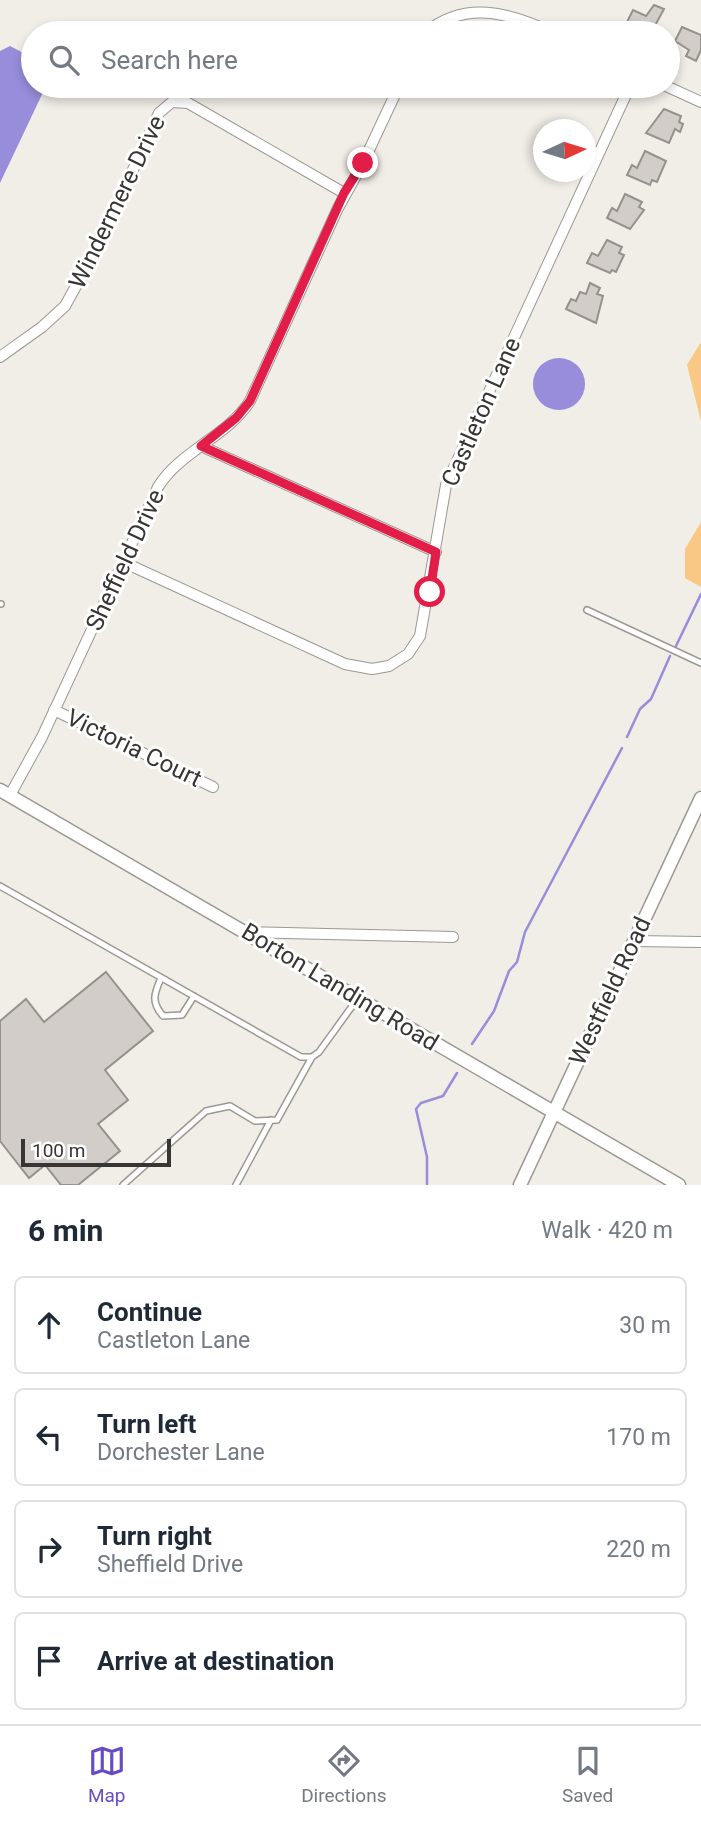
<!DOCTYPE html>
<meta charset="utf-8">
<style>
body{margin:0;font-family:Roboto,sans-serif;background:#f2f2f3;color:#1f2937}
.compass{position:absolute;left:533px;top:119px;width:63px;height:63px;border-radius:50%;background:#fff;box-shadow:0 4px 10px #0003;rotate:86deg}
.scale{position:absolute;left:21px;bottom:18px;width:150px;box-sizing:border-box;padding-left:7px;border:4px solid #373634;border-top:0;font-size:19px;line-height:24px;white-space:nowrap;color:#373634;-webkit-text-stroke:5px #fff;paint-order:stroke}
.stop{position:absolute;width:21px;height:21px;margin:-16px;border:5px solid #e11d48;border-radius:50%;background:#fff}
.stop.end{background:#e11d48;border-color:#fff;box-shadow:0 2px 7px #0008}
.list{margin:0;padding:0;list-style:none}
h2{display:flex;justify-content:space-between;align-items:center;height:91px;margin:0;padding:0 28px;font-size:30px}
h2 small{font-size:23px;font-weight:400;color:#747a83}
.list li{display:grid;grid-template-columns:46px 1fr auto;gap:21px;align-items:center;box-sizing:border-box;height:98px;margin:0 14px 14px;padding:0 14px;border:2px solid #e0e1e3;border-radius:10px}
.list b{display:block;font-size:26px;white-space:nowrap}
.list p{margin:0;font-size:23px;white-space:nowrap;color:#747a83}
.list em{font-size:23px;font-style:normal;color:#747a83}
.icon{flex:none;width:38px;height:38px;fill:none;stroke:currentColor;stroke-width:2;stroke-linecap:round;stroke-linejoin:round}
.map{position:relative;flex:none;width:701px;height:1185px;overflow:hidden}
.search{position:absolute;background:#fff;box-shadow:0 4px 10px #0003;left:21px;right:21px;top:21px;height:77px;display:flex;align-items:center;gap:18px;box-sizing:border-box;padding:0 24px;border-radius:38px;color:#747a83;font-size:26px}
.sheet{height:539px;background:#fff}
nav{display:flex;justify-content:space-around;align-items:center;box-sizing:border-box;height:98px;border-top:2px solid #e0e1e3;background:#fff;font-size:19px;color:#747a83}
nav a{display:grid;justify-items:center;gap:4px}
nav .on{color:#674cc5}
.map>svg:first-child{display:block}
</style>
<div class="map">
<svg width="701" height="1185" viewBox="0 0 701 1185">
<rect width="100%" height="100%" fill="#f1ede7"/>
<!-- green -->
<path fill="#f9c884" d="M701 342V421L687 365Z
M701 522V587L685 578V549Z"/>
<!-- water -->
<path fill="#978ddb" d="M10 46 33 58V86H46L0 183V51Z
M533 384a26 26 0 1 1 52 0a26 26 0 1 1-52 0Z"/>
<g fill="none" stroke-linecap="round" stroke-linejoin="round">
<!-- stream -->
<path stroke="#978ddb" stroke-width="2.5" d="M675 648 701 594
M627 737 640 709 651 699 670 656
M472 1044 494 1011 509 971 517 962 525 932 622 748
M427 1185V1157L416 1109 421 1103 443 1096 457 1073"/>
</g>
<!-- building -->
<path fill="#d2cdc8" stroke="#95918c" stroke-width="2" d="M654 5 664 9 651 33H638L626 24 633 10 646 16Z
M682 27 701 35V50L696 61 686 56 689 50 675 41Z
M664 109 681 116 679 122 683 124 680 132 675 129 669 143 646 133Z
M645 151 666 161 657 182 652 180 650 185 627 175 632 165 637 168Z
M625 194 642 202 639 207 644 210 630 229 607 218 612 208 617 211Z
M607 240 622 247 619 253 624 255 616 272 612 270 610 273 587 263 592 253 598 256Z
M590 283 600 288 597 294 603 296 596 323 566 309 571 299 576 301 580 292 586 294Z
M106 972 153 1031 105 1070 128 1100 98 1124 120 1151 78 1185H61L45 1165 29 1178 0 1141V1021L26 999 44 1022Z"/>
<g fill="none" stroke-linecap="round" stroke-linejoin="round">
<!-- service casing -->
<g stroke="#9c9893" stroke-width="8">
<path id="service" d="M0 604H1
M587 610 701 663
M0 886 301 1057H312L319 1052 358 998
M161 978C154 994 151 1002 163 1016L182 1015 194 996
M123 1185 206 1111 230 1106 255 1121 277 1120 312 1057
M236 1185 271 1120"/>
</g>
<!-- minor casing -->
<g stroke="#9c9893" stroke-width="12">
<path id="minor" d="M425 33C465 0 508 12 553 33
M666 86 701 102
M0 357 42 327 65 306 98 246 159 113 172 102 188 103 344 193
M201 446 436 552
M123 562 345 664 372 669 389 666 408 654 420 636 446 485 630 86
M54 710 213 787
M10 795 42 737 158 487C180 451 227 437 250 401L338 208 363 163 399 86
M247 932 453 937
M634 941 701 942"/>
</g>
<!-- tertiary casing -->
<g stroke="#9c9893" stroke-width="15">
<path id="tertiary" d="M0 790 679 1185
M520 1185 701 798"/>
</g>
<!-- service -->
<use href="#service" stroke="#fff" stroke-width="5"/>
<!-- minor -->
<use href="#minor" stroke="#fff" stroke-width="10"/>
<!-- tertiary -->
<use href="#tertiary" stroke="#fff" stroke-width="12"/>
</g>
<g fill="none" stroke-linecap="round" stroke-linejoin="round">
<!-- route -->
<path stroke="#e11d48" stroke-width="9" d="M363 163 344 193 250 401 236 418 201 446 436 552 430 592"/>
</g>
<g text-anchor="middle" stroke-width="6" stroke-linejoin="round" paint-order="stroke">
<!-- street labels -->
<g font-size="24" fill="#373634" stroke="#fff">
<text transform="translate(117 202) rotate(-64)" y="8">Windermere Drive</text>
<text transform="translate(481 412) rotate(-66)" y="8">Castleton Lane</text>
<text transform="translate(125 560) rotate(-65)" y="8">Sheffield Drive</text>
<text transform="translate(134 748) rotate(26)" y="8">Victoria Court</text>
<text transform="translate(340 987) rotate(31)" y="8">Borton Landing Road</text>
<text transform="translate(610 991) rotate(-65)" y="8">Westfield Road</text>
</g>
</g>
</svg>
<svg class="compass" viewBox="-18 -18 36 36"><path d="M0-13l5 13h-10z" fill="#e53935"/><path d="M0 13l5-13h-10z" fill="#747a83"/></svg>
<div class="scale">100 m</div>
<div class="stop" style="left:430px;top:592px"></div>
<div class="stop end" style="left:363px;top:163px"></div>
<div class="search"><svg class="icon" aria-label="search" viewBox="0 0 24 24"><circle cx="10" cy="10" r="6"/><path d="M15 15l6 6"/></svg>Search here</div>
</div>
<section class="sheet">
<h2>6 min<small>Walk · 420 m</small></h2>
<ul class="list">
<li><svg class="icon" aria-label="ahead" viewBox="0 0 24 24"><path d="M12 20V5M6 11l6-6 6 6"/></svg><div><b>Continue</b><p>Castleton Lane</p></div><em>30 m</em></li>
<li><svg class="icon" aria-label="left" viewBox="0 0 24 24"><path d="M17 20v-9H6M10 6l-5 5 5 5"/></svg><div><b>Turn left</b><p>Dorchester Lane</p></div><em>170 m</em></li>
<li><svg class="icon" aria-label="right" viewBox="0 0 24 24"><path d="M7 20v-9h11M14 6l5 5-5 5"/></svg><div><b>Turn right</b><p>Sheffield Drive</p></div><em>220 m</em></li>
<li><svg class="icon" aria-label="arrive" viewBox="0 0 24 24"><path d="M6 21V4h12l-3 4 3 4H6"/></svg><div><b>Arrive at destination</b></div></li>
</ul>
</section>
<nav>
<a class="on"><svg class="icon" aria-label="map" viewBox="0 0 24 24"><path d="M3 6l6-2 6 2 6-2v14l-6 2-6-2-6 2zM9 4v14M15 6v14"/></svg>Map</a>
<a><svg class="icon" aria-label="directions" viewBox="0 0 24 24"><path d="M12 3l9 9-9 9-9-9zM9 14v-3h6M13 9l2 2-2 2"/></svg>Directions</a>
<a><svg class="icon" aria-label="saved" viewBox="0 0 24 24"><path d="M7 4h10v16l-5-4-5 4z"/></svg>Saved</a>
</nav>
